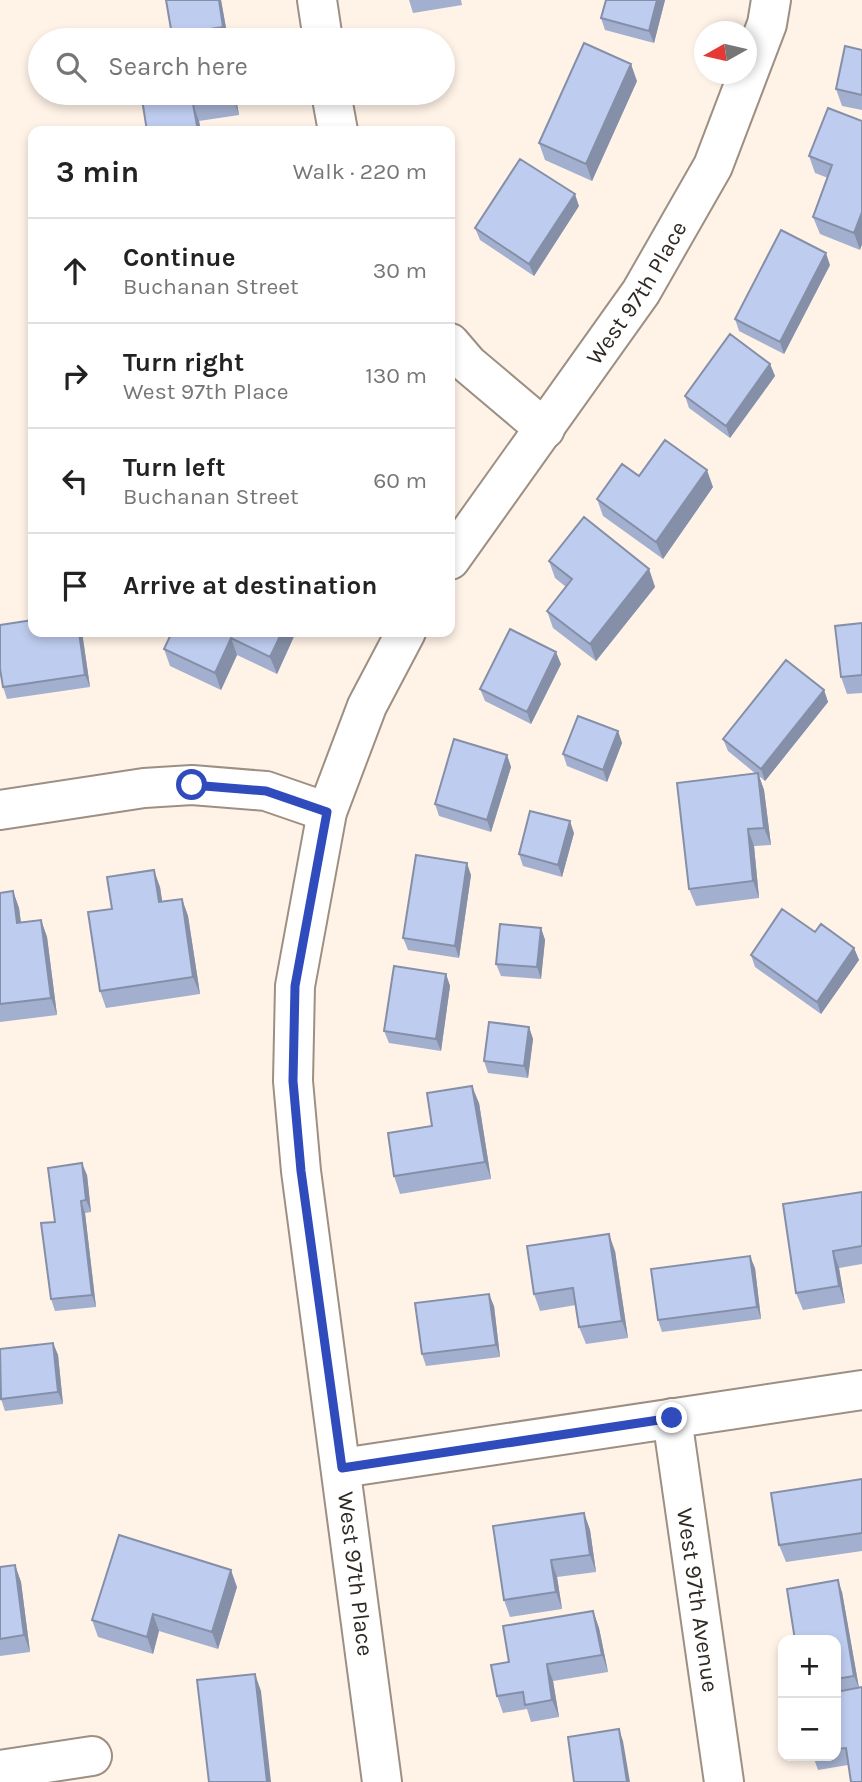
<!DOCTYPE html>
<meta charset="utf-8">
<style>
body{margin:0;font-family:Karla,sans-serif;background:#f6f6f6;color:#222}
.controls{position:absolute;right:21px;bottom:21px;display:grid;overflow:hidden;border-radius:14px;box-shadow:0 4px 10px #0003}
.controls button{width:63px;height:63px;display:grid;place-items:center;padding:0;border:0;border-bottom:2px solid #e0e0e0;background:#fff;color:#222;font:35px sans-serif}
.compass{position:absolute;left:694px;top:21px;width:63px;height:63px;border-radius:50%;background:#fff;box-shadow:0 4px 10px #0003;rotate:262deg}
.stop{position:absolute;width:21px;height:21px;margin:-16px;border:5px solid #304bbc;border-radius:50%;background:#fff}
.stop.end{background:#304bbc;border-color:#fff;box-shadow:0 2px 7px #0008}
.list{margin:0;padding:0;list-style:none}
h2{display:flex;justify-content:space-between;align-items:center;height:91px;margin:0;padding:0 28px;font-size:30px}
h2 small{font-size:23px;font-weight:400;color:#767676}
.list li{display:grid;grid-template-columns:46px 1fr auto;gap:21px;align-items:center;box-sizing:border-box;height:105px;padding:0 28px;border-top:2px solid #e0e0e0}
.list b{display:block;font-size:26px;white-space:nowrap}
.list p{margin:0;font-size:23px;white-space:nowrap;color:#767676}
.list em{font-size:23px;font-style:normal;color:#767676}
.icon{flex:none;width:38px;height:38px;fill:none;stroke:currentColor;stroke-width:2;stroke-linecap:round;stroke-linejoin:round}
.map{position:relative;flex:none;width:862px;height:1782px;overflow:hidden}
.search{position:absolute;background:#fff;box-shadow:0 4px 10px #0003;left:28px;top:28px;width:427px;height:77px;display:flex;align-items:center;gap:18px;box-sizing:border-box;padding:0 24px;border-radius:38px;color:#767676;font-size:26px}
.panel{position:absolute;background:#fff;box-shadow:0 4px 10px #0003;left:28px;top:126px;width:427px;height:511px;border-radius:14px}
.map>svg:first-child{display:block}
</style>
<div class="map">
<svg width="862" height="1782" viewBox="0 0 862 1782">
<rect width="100%" height="100%" fill="#fff2e7"/>
<g fill="none" stroke-linecap="round" stroke-linejoin="round">
<!-- minor casing -->
<g stroke="#9d8f82" stroke-width="42">
<g id="minor">
<path d="M317 0 323 40"/>
<path d="M331 93 338 131"/>
<path d="M450 343 468 364 545 429"/>
<path id="s1" d="M450 560 641 292 713 166 767 24 771 0"/>
<path d="M0 810 144 788 192 785 266 791 327 812"/>
<path id="s2" d="M672 1418 724 1782"/>
<path d="M342 1468 862 1390"/>
<path d="M0 1770 92 1756"/>
<path d="M382 1782 301 1171 293 1081 295 986 327 812 367 706 406 632"/>
</g>
</g>
<!-- minor -->
<use href="#minor" stroke="#fff" stroke-width="38"/>
</g>
<!-- wall -->
<path fill="#a3afce" d="M221 0 228 39 220 40H174L172 35Z
M409 0H461L462 5 413 13Z
M606 0H665L654 43 605 30 601 18Z
M862 50V110L842 106 836 89Z
M637 81 592 181 545 160 539 143Z
M141 93H235L239 115 199 121 201 131H147Z
M828 108 860 250 820 234 813 217 828 178 815 173 809 156Z
M579 206 534 276 480 240 475 228Z
M830 265 784 354 739 331 735 319Z
M770 364 775 376 730 438 689 408 685 396Z
M639 476 713 487 663 559 603 516 597 499Z
M549 561 649 569 655 587 596 661 553 628 547 611 566 587 555 578Z
M862 623V693L847 694 841 677Z
M82 632 90 687 7 699 3 687Z
M172 632H296L277 674 237 655 221 690 170 666 164 649Z
M561 664 531 724 485 701 480 689Z
M824 690 828 702 765 781 759 776 764 790 771 845 754 846 759 898 696 906 689 889 756 774 728 751 723 739Z
M618 731 622 743 607 782 567 766 563 754Z
M507 755 511 767 491 832 439 816 435 804Z
M574 833 562 877 523 866 519 854Z
M471 875 459 958 408 950 403 938Z
M160 887 162 902 182 899 188 916 200 994 106 1008 100 991 112 909Z
M13 891 19 908 21 922 41 920 47 937 57 1015 0 1022V893Z
M541 928 545 940 541 979 501 976 496 964Z
M815 932 854 948 859 960 821 1014 755 967 751 955Z
M446 974 450 986 441 1051 389 1043 384 1031Z
M529 1027 533 1039 528 1078 488 1073 484 1061Z
M479 1103 491 1179 400 1194 394 1176 432 1126Z
M87 1175 91 1212 85 1213 96 1307 55 1311 51 1299 55 1222Z
M862 1192V1264L839 1268 845 1303 803 1310 796 1293Z
M615 1251 628 1338 586 1344 579 1327 576 1305 540 1311 534 1294Z
M755 1268 761 1319 662 1332 658 1320Z
M494 1306 500 1357 426 1366 422 1354Z
M53 1343 58 1355 63 1404 5 1411 1 1399Z
M862 1479V1551L786 1562 779 1545Z
M584 1513 590 1530 596 1572 557 1577 562 1609 510 1617 504 1600Z
M15 1565 21 1582 30 1652 0 1656V1567Z
M237 1587 218 1649 159 1631 153 1654 98 1637 92 1620Z
M842 1592 859 1688 848 1765 818 1770 813 1756H836V1640Z
M593 1611 599 1628 608 1672 553 1681 559 1717 531 1722 527 1709 503 1713 497 1696 509 1662Z"/>
<!-- shaded-wall -->
<path fill="#858fa7" d="M219 0H221L228 39 223 27Z
M657 0H665L654 43 649 31Z
M631 64 637 81 592 181 586 164Z
M232 93H235L239 115 233 98Z
M193 104 199 121 201 131H198Z
M575 194 579 206 534 276 529 264Z
M862 212V245L860 250 854 233Z
M826 253 830 265 784 354 780 342Z
M770 364 775 376 730 438 726 426Z
M707 470 713 487 663 559 656 542Z
M649 569 655 587 596 661 590 644Z
M79 632H82L90 687 85 675Z
M282 632H296L277 674 270 657Z
M231 638 237 655 221 690 215 673Z
M556 652 561 664 531 724 527 712Z
M824 690 828 702 765 781 761 769Z
M618 731 622 743 607 782 603 770Z
M507 755 511 767 491 832 487 820Z
M758 773 764 790 771 845 764 828Z
M570 821 574 833 562 877 558 865Z
M748 829 754 846 759 898 753 881Z
M467 863 471 875 459 958 455 946Z
M154 870 160 887 165 919 159 902Z
M13 891 19 908 23 940 17 923Z
M182 899 188 916 200 994 193 977Z
M41 920 47 937 57 1015 51 998Z
M541 928 545 940 541 979 537 967Z
M854 948 859 960 821 1014 817 1002Z
M446 974 450 986 441 1051 436 1039Z
M529 1027 533 1039 528 1078 524 1066Z
M472 1086 479 1103 491 1179 485 1162Z
M82 1163 87 1175 91 1212 86 1200Z
M81 1201 85 1213 96 1307 92 1295Z
M609 1234 615 1251 628 1338 622 1321Z
M833 1251 839 1268 845 1303 839 1286Z
M750 1256 755 1268 761 1319 757 1307Z
M489 1294 494 1306 500 1357 496 1345Z
M53 1343 58 1355 63 1404 58 1392Z
M584 1513 590 1530 596 1572 590 1555Z
M551 1560 557 1577 562 1609 556 1592Z
M15 1565 21 1582 30 1652 24 1635Z
M231 1570 237 1587 218 1649 212 1632Z
M838 1580 842 1592 859 1688 854 1676Z
M593 1611 599 1628 608 1672 602 1655Z
M153 1614 159 1631 153 1654 147 1637Z
M547 1664 553 1681 559 1717 552 1700Z
M255 1674 261 1691 271 1782H267Z
M619 1729 623 1741 630 1782H627Z"/>
<!-- building -->
<path fill="#beccef" stroke="#858fa7" stroke-width="2" d="M166 0H219L223 27 172 35Z
M606 0H657L649 31 601 18Z
M584 43 631 64 586 164 539 143Z
M845 46 862 50V95L836 89Z
M141 93H232L233 98 193 104 198 131H147Z
M828 108 862 121V212L854 233 813 217 832 165 809 156Z
M520 159 575 194 529 264 475 228Z
M781 230 826 253 780 342 735 319Z
M730 334 770 364 726 426 685 396Z
M665 440 707 470 656 542 597 499 622 464 639 476Z
M584 517 649 569 590 644 547 611 572 579 549 561Z
M33 620V632H79L85 675 3 687 0 669V625Z
M862 623V675L841 677 835 626Z
M510 629 556 652 527 712 480 689Z
M172 632H282L270 657 231 638 215 673 164 649Z
M786 660 824 690 761 769 723 739Z
M578 716 618 731 603 770 563 754Z
M454 739 507 755 487 820 435 804Z
M758 773 764 828 748 829 753 881 689 889 677 783Z
M530 811 570 821 558 865 519 854Z
M416 855 467 863 455 946 403 938Z
M154 870 159 902 182 899 193 977 100 991 88 912 112 909 107 877Z
M13 891 17 923 41 920 51 998 0 1004V893Z
M782 909 815 932 821 924 854 948 817 1002 751 955Z
M500 924 541 928 537 967 496 964Z
M394 966 446 974 436 1039 384 1031Z
M489 1022 529 1027 524 1066 484 1061Z
M472 1086 485 1162 394 1176 388 1133 432 1126 427 1093Z
M82 1163 86 1200 81 1201 92 1295 51 1299 41 1223 55 1222 48 1168Z
M862 1192V1246L833 1251 839 1286 796 1293 783 1204Z
M609 1234 622 1321 579 1327 573 1288 534 1294 527 1246Z
M750 1256 757 1307 658 1320 651 1269Z
M489 1294 496 1345 422 1354 415 1303Z
M53 1343 58 1392 1 1399 0 1349Z
M862 1479V1533L779 1545 771 1493Z
M584 1513 590 1555 551 1560 556 1592 504 1600 493 1526Z
M119 1535 231 1570 212 1632 153 1614 147 1637 92 1620Z
M15 1565 24 1635 0 1639V1567Z
M838 1580 854 1676 836 1679V1640H795L787 1589Z
M593 1611 602 1655 547 1664 552 1700 525 1705 523 1692 497 1696 491 1665 509 1662 503 1626Z
M255 1674 267 1782H209L197 1680Z
M862 1687V1782H851L846 1748 836 1749V1692Z
M619 1729 627 1782H574L568 1737Z"/>
<g fill="none" stroke-linecap="round" stroke-linejoin="round">
<!-- route -->
<path stroke="#304bbc" stroke-width="9" d="M192 785 266 791 327 812 295 986 293 1081 301 1171 342 1468 672 1418"/>
</g>
<g text-anchor="middle" stroke-width="5" stroke-linejoin="round" paint-order="stroke">
<!-- street labels -->
<g font-size="23" fill="#2f2924" stroke="#fff">
<text dy="8" stroke="none"><textPath href="#s1" startOffset="326">West 97th Place</textPath></text>
<text transform="translate(356 1574) rotate(83)" y="8">West 97th Place</text>
<text dy="8" stroke="none"><textPath href="#s2" startOffset="184">West 97th Avenue</textPath></text>
</g>
</g>
</svg>
<div class="controls">
<button>+</button>
<button>−</button>
</div>
<svg class="compass" viewBox="-18 -18 36 36"><path d="M0-13l5 13h-10z" fill="#e53935"/><path d="M0 13l5-13h-10z" fill="#767676"/></svg>
<div class="stop" style="left:192px;top:785px"></div>
<div class="stop end" style="left:672px;top:1418px"></div>
<div class="search"><svg class="icon" aria-label="search" viewBox="0 0 24 24"><circle cx="10" cy="10" r="6"/><path d="M15 15l6 6"/></svg>Search here</div>
<section class="panel">
<h2>3 min<small>Walk · 220 m</small></h2>
<ul class="list">
<li><svg class="icon" aria-label="ahead" viewBox="0 0 24 24"><path d="M12 20V5M6 11l6-6 6 6"/></svg><div><b>Continue</b><p>Buchanan Street</p></div><em>30 m</em></li>
<li><svg class="icon" aria-label="right" viewBox="0 0 24 24"><path d="M7 20v-9h11M14 6l5 5-5 5"/></svg><div><b>Turn right</b><p>West 97th Place</p></div><em>130 m</em></li>
<li><svg class="icon" aria-label="left" viewBox="0 0 24 24"><path d="M17 20v-9H6M10 6l-5 5 5 5"/></svg><div><b>Turn left</b><p>Buchanan Street</p></div><em>60 m</em></li>
<li><svg class="icon" aria-label="arrive" viewBox="0 0 24 24"><path d="M6 21V4h12l-3 4 3 4H6"/></svg><div><b>Arrive at destination</b></div></li>
</ul>
</section>
</div>
